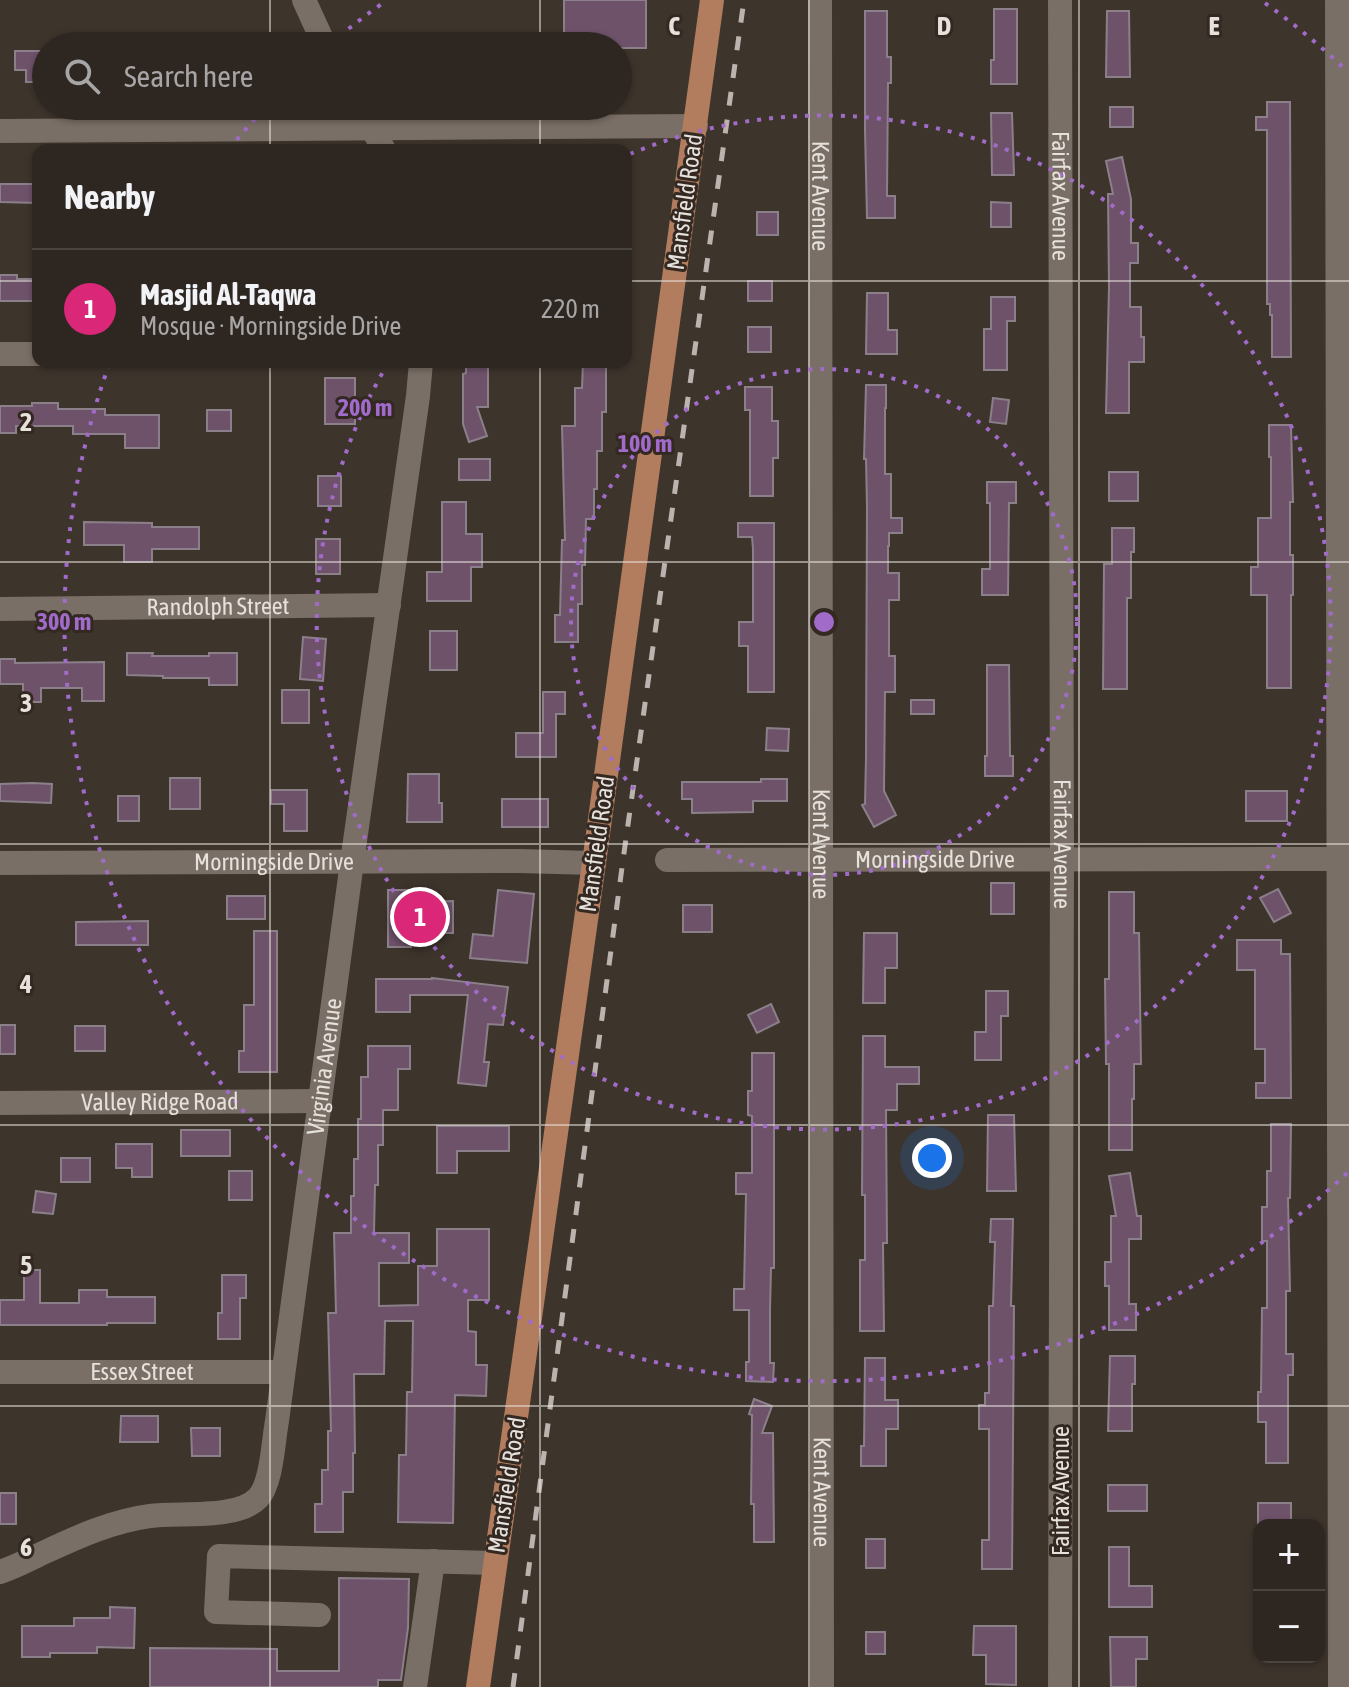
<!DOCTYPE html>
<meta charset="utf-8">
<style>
body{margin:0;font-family:"Asap Condensed",sans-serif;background:#362f2a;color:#f1f3f6}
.controls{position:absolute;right:24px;bottom:24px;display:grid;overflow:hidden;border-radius:16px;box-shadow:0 2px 6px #0004}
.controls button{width:72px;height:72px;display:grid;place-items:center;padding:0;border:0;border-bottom:2px solid #49443f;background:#2e2721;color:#f1f3f6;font:40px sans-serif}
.you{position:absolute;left:932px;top:1158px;width:28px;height:28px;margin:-20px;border:6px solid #fff;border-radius:50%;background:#1a73e8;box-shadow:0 0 0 12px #1a73e833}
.badge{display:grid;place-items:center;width:52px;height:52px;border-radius:50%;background:#db2777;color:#fff;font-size:26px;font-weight:700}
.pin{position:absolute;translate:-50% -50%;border:4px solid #fff;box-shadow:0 2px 8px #0006}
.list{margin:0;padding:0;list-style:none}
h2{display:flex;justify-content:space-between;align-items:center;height:104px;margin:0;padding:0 32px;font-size:34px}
h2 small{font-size:26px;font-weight:400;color:#a7a5a5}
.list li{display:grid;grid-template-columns:52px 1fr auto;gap:24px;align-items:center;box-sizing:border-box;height:120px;padding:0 32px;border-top:2px solid #49443f}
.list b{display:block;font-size:30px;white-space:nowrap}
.list p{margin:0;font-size:26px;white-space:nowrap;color:#a7a5a5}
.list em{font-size:26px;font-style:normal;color:#a7a5a5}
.icon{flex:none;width:44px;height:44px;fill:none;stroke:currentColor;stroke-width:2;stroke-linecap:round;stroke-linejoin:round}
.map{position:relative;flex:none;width:1349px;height:1687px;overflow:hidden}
.search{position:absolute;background:#2e2721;box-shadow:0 2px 6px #0004;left:32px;top:32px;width:600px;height:88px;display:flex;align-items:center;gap:20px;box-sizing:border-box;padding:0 28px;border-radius:44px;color:#a7a5a5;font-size:30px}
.panel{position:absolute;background:#2e2721;box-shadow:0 2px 6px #0004;left:32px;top:144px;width:600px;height:224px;border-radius:16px}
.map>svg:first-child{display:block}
</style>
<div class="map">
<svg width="1349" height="1687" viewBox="0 0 1349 1687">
<rect width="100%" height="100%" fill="#3d342c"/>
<!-- building -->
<path fill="#6e526a" stroke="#8b7f89" stroke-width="2" d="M564 0H646V48H618V46H564Z
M994 9H1017V84H991V60H994Z
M865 11H887V57H891V83H888L887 196H895V218H867L865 130Z
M1107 11H1129L1130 77H1106Z
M15 51H46V82H26V70H15Z
M1267 102H1290L1291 357H1272V315H1270V304H1267V130H1256V117H1267Z
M1110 107H1133V127H1110Z
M991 113H1012L1014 175H992Z
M1122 157 1131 199V243H1138V263H1130V307H1141V337H1144V362H1129V413H1106L1109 287 1108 194H1113L1106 161Z
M0 184H38V203L0 202Z
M991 202 1011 203V227H991Z
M757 212H778V235H757Z
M0 275H17V279H38V301H0Z
M748 281H772V301H748Z
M867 293H888V330H897V354H866Z
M991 297H1015V321H1007V370H984V329H991Z
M748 327H771V352H748Z
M466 362H488V407H477L487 436 469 442 463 424V374L466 373Z
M583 362H606V412H602V451H597V489H594V519H586L585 565H582V604H578V642H555V615H560L562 540H565L562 426H575V388H582Z
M325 378H355V424H325Z
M866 385H886V408H885V474H891V518H902V533H889V546H888V573H899V600H889V656H895V692H885L884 791 896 815 874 827 862 805 865 804 866 757 867 507 866 459H864Z
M745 387H772V421H778V458H773V496H750V410H745Z
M993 398 1009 400 1006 424 990 422Z
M32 403H58V409H105V415H159V448H125V434H73V426H16V433H0V406H32Z
M207 410H231V431H207Z
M1269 425H1291L1293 502H1290V555H1293V595H1291V688H1267V595H1251V567H1258V518H1271V457H1269Z
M459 459H490V480H459Z
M1109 472H1138V501H1109Z
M318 476H341V506H318Z
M987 482H1016V503H1009L1008 595H982V569H990V503H987Z
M442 502H466V534H482V567H471V601H427V572H442Z
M84 522 152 523V527H199V549H152V562H124V545H84Z
M738 523H774V692H748V646H739V622H753V549L752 537H738Z
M1112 528H1134V552H1131V598H1127V689H1103L1104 564H1112Z
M316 539H340V574H316Z
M430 631H457V670H430Z
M303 637 326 639 323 681 300 679Z
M127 653H153L152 656H209V653H237V685H209V678H163V676L127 675Z
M0 659H15V663L104 662V701H82V688H41V702H23V684H0Z
M987 665H1009L1010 756H1013V776H985V756H987Z
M282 690H309V723H282Z
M543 692H565V714H556V757H516V733H543Z
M911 700H934V714H911Z
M767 728 789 729 788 751 766 750Z
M408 774H439V803H442V822H407Z
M170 778H200V809H170Z
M761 779H787V801H753V812L692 813V799H682V782H761Z
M32 783 52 784 51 803 0 801V784Z
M271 790H307V831H284V804H271Z
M1246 791H1287V821H1246Z
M118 796H139V821H118Z
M502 799H548V827H502Z
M991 883H1014V914H991Z
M1278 889 1291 913 1274 922 1260 898Z
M388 890H413V902L453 901V933H411V947H388Z
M498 890 534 894 527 963 470 958 473 934 493 936Z
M1109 892H1134V933H1139L1141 1064H1134V1099H1132V1150H1109V1064H1106L1105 979H1109Z
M227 896H265V919H227Z
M683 905H712V932H683Z
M148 921V945H76V922Z
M254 931H277V1072H239V1051H244V1005H254Z
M864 933H897V968H885V1003H863Z
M1237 940H1281V954H1290L1291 1098H1256V1083H1265V1049H1255V970H1237Z
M432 978 508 987 503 1025 488 1024 484 1062H489L486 1086 458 1083 468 995H410V1012H376V979H432Z
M986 991H1008V1016H1001V1060H975V1032H986Z
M771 1004 779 1022 757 1033 748 1015Z
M0 1025H15V1054H0Z
M75 1026H105V1051H75Z
M863 1036H885V1067H919V1084H897V1110H886L887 1243H883L884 1331H860V1260H865V1195H862Z
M368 1046H410V1069H398V1110H383V1145H378V1185H375L374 1233H409V1263H379V1306L418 1305V1266H437V1229H489V1300H468V1331L476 1332V1365H487L486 1396 455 1395 453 1523 398 1522 399 1455H406L407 1392H412L413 1321H385L384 1374H354L355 1453H353V1492H343V1532H315V1504H322V1470H328V1431H331L328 1313H336L334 1233H351V1196H354V1159H358V1119H361V1077H368Z
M752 1053H774V1268H771L770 1310V1363H774L773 1382 746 1381V1362H749V1310H734V1289H744L746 1194H736V1173H752V1116L748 1115V1091H752Z
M988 1115H1014L1016 1191H987Z
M1271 1124H1291L1290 1198H1288L1290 1291H1286V1354H1293V1375H1288V1463H1266V1422H1258V1392H1261L1262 1308H1267V1241H1262V1207H1267V1171H1271Z
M437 1126H509V1151H457V1173H437Z
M181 1130H230V1156H181Z
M116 1144H152V1177H132V1168H116Z
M61 1158H90V1182H61Z
M229 1171H252V1200H229Z
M1130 1173 1137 1216H1141V1239H1129V1304H1136V1330H1109V1286H1105V1262H1111V1216H1116L1109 1176Z
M36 1191 56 1194 53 1214 33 1212Z
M991 1219H1013L1011 1306H1014L1012 1569H982V1540H989V1429H979V1405H985V1393H989V1306H993L995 1242H990Z
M24 1270H40V1303H79V1290H107V1297H155V1323H107V1325H0V1300H24Z
M222 1275H246V1298H240V1339H218V1313H222Z
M1110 1356H1135V1384H1132V1431H1108Z
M865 1358H885V1400H898V1429H886V1466H861V1446H864Z
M754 1399 772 1406 762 1433H773L774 1542H754V1504H751L752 1415 749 1414Z
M121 1416H158V1442H120Z
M191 1428H220V1456H192Z
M1108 1485H1147V1511H1108Z
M0 1493H16V1524H0Z
M1258 1503H1291V1525H1258Z
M866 1539H885V1568H866Z
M1109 1547H1129V1586H1152V1607H1109Z
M339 1578 409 1579 408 1628 401 1680H378V1687H150V1648L277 1649V1671H339Z
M110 1607 135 1608 134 1648 97 1647V1653H50V1657H22V1626H74V1618H110Z
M974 1626H1016V1685L986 1684V1655H973Z
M866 1632H885V1654H866Z
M1110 1637H1147V1659H1136V1687H1111Z"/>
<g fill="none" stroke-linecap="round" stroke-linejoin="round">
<!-- minor -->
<g stroke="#7a6f66" stroke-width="24">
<path d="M304 0 325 46"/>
<path id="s1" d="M820 0 822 1687"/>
<path id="s2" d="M1060 0 1062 859 1060 1687"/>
<path d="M1337 0 1340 1687"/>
<path d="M360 106 384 150"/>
<path d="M0 131 696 126"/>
<path d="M0 354H38"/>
<path id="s3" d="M0 609 389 605"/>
<path id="s4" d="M667 860 1349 859"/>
<path id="s5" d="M0 863 519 861 594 863"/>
<path id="s6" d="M0 1103 320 1101"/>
<path id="s7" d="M0 1372H282"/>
<path id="s8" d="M0 1572C16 1567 30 1559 45 1552 79 1536 113 1521 150 1516 179 1512 237 1520 258 1498 272 1483 273 1442 277 1421L352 862 418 396 421 362"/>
<path d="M319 1615 216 1612 219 1556 495 1563"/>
<path d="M415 1687 433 1561"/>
</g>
<!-- major -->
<path stroke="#b17d5e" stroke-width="24" d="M478 1687 594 863 712 0"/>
<!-- rail -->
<path stroke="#bab3ae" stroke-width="5" stroke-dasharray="14 14" stroke-linecap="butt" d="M513 1687 623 860 744 0"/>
</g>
<!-- grid -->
<path fill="none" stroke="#e7e1dc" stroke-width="2" stroke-opacity="0.55" d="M270 0V46M540 0V46M809 0V1687M1079 0V1687M270 106V150M540 106V150M0 281H38M626 281H1349M270 362V1687M540 362V1687M0 562H1349M0 844H1349M0 1125H1349M0 1406H1349"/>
<!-- distance rings -->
<g fill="none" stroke="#a16bc9" stroke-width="4" stroke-dasharray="4 8">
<circle cx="824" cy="622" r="253"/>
<path d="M630 154A507 507 0 1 1 387 365"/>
<path d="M1347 1173A760 760 0 0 1 110 362M229 149A760 760 0 0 1 264 109M330 44A760 760 0 0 1 383 3M1265 3A760 760 0 0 1 1347 71"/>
</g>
<g text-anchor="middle" stroke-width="6" stroke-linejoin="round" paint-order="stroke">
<!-- street labels -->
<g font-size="24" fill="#e7e1dc" stroke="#332922">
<text dy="8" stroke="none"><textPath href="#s1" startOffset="196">Kent Avenue</textPath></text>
<text dy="8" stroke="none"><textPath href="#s2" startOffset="196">Fairfax Avenue</textPath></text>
<text transform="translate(685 202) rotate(-82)" y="8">Mansfield Road</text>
<text dy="8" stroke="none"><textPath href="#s3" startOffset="218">Randolph Street</textPath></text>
<text dy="8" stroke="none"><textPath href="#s1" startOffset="844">Kent Avenue</textPath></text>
<text dy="8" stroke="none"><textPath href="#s2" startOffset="844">Fairfax Avenue</textPath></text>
<text transform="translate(597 844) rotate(-82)" y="8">Mansfield Road</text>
<text dy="8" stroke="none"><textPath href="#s4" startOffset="268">Morningside Drive</textPath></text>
<text dy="8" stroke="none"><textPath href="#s5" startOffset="274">Morningside Drive</textPath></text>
<text dy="8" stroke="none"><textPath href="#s8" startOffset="710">Virginia Avenue</textPath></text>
<text dy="8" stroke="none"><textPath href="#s6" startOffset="160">Valley Ridge Road</textPath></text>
<text dy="8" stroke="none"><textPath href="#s7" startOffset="142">Essex Street</textPath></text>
<text transform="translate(507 1485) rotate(-81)" y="8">Mansfield Road</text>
<text dy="8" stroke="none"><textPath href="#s1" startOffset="1492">Kent Avenue</textPath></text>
<text transform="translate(1061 1491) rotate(-90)" y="8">Fairfax Avenue</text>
</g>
</g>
<g font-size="26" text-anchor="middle" font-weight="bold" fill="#e7e1dc" stroke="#332922" stroke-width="6" stroke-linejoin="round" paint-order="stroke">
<text x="674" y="35">C</text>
<text x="944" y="35">D</text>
<text x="1214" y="35">E</text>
<text x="26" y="431">2</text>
<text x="26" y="712">3</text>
<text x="26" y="993">4</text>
<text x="26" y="1274">5</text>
<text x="26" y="1556">6</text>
</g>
<circle cx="824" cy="622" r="12" fill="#a16bc9" stroke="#332922" stroke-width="4"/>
<g font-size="24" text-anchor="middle" font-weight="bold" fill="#a16bc9" stroke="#332922" stroke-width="6" stroke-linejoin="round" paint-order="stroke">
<text x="365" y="416">200 m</text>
<text x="645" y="452">100 m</text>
<text x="64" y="630">300 m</text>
</g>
</svg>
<div class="controls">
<button>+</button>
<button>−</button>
</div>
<div class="you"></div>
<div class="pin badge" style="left:420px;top:917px">1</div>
<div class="search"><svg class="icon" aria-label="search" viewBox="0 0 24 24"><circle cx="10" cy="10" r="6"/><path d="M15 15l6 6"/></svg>Search here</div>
<section class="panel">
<h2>Nearby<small></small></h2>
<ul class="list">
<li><span class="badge">1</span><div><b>Masjid Al-Taqwa</b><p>Mosque · Morningside Drive</p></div><em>220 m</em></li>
</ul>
</section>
</div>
